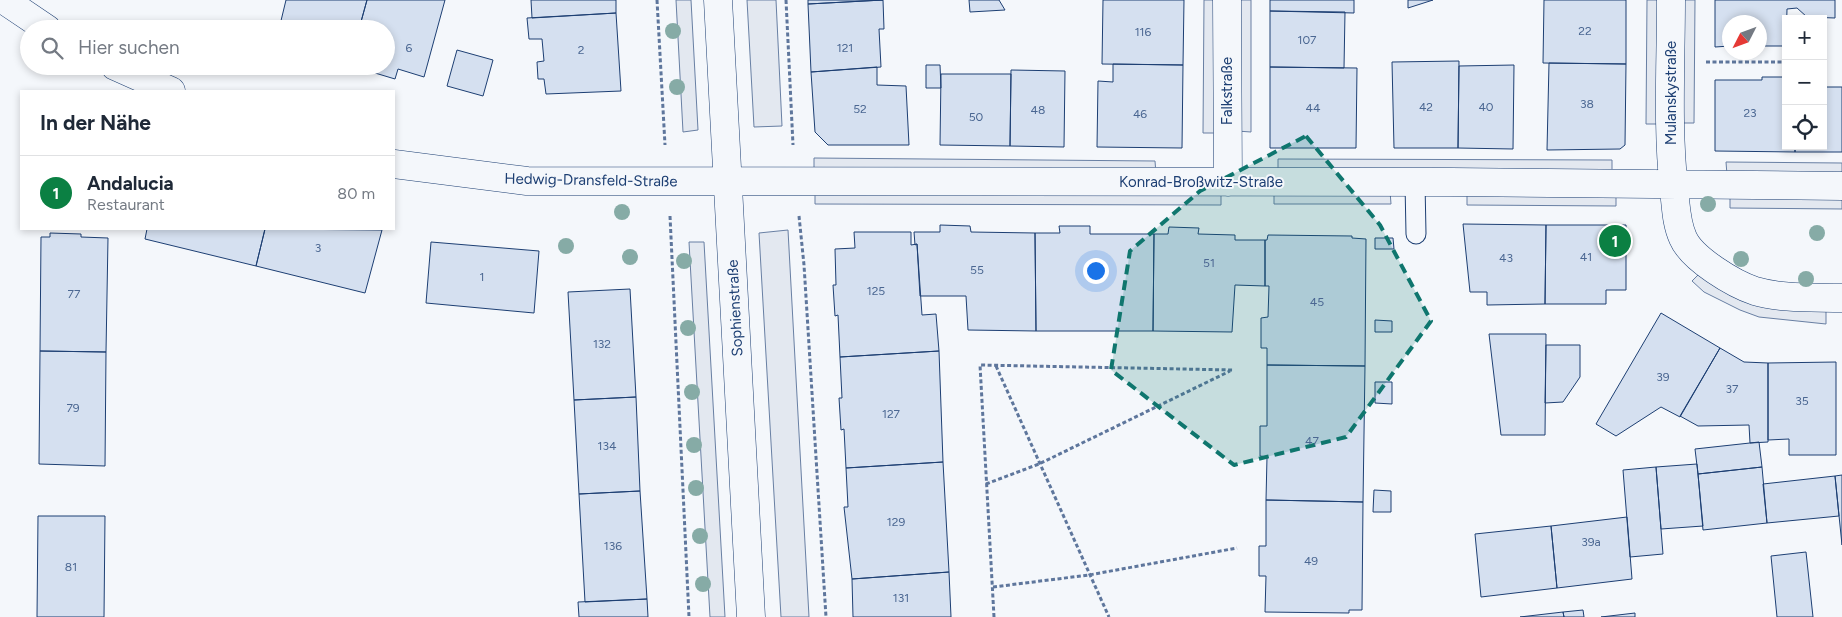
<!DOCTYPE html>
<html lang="de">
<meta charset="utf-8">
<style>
body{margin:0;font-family:Figtree,sans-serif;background:#f2f2f3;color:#1f2937}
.controls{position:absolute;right:15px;top:15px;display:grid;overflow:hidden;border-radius:0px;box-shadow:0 2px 8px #0003}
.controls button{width:45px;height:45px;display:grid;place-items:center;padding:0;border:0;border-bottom:1px solid #e0e1e3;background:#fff;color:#1f2937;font:25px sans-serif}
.compass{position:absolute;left:1722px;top:15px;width:45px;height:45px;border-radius:50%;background:#fff;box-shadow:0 2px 8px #0003;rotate:228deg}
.you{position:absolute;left:1095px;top:270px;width:18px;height:18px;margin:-12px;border:4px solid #fff;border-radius:50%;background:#1a73e8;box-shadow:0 0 0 8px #1a73e833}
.badge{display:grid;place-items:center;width:32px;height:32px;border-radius:50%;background:#0b8043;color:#fff;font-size:16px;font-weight:700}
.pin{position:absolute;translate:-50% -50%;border:2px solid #fff;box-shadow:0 1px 5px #0006}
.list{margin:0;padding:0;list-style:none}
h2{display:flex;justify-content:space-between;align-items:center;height:65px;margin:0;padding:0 20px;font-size:21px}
h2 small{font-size:16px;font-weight:400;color:#747a83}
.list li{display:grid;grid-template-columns:32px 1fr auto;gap:15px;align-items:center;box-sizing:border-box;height:75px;padding:0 20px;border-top:1px solid #e0e1e3}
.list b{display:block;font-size:19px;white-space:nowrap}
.list p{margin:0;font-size:16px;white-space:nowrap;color:#747a83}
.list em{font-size:16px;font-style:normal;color:#747a83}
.icon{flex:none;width:28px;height:28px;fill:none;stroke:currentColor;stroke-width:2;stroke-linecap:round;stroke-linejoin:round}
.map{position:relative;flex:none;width:1842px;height:617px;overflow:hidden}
.search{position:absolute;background:#fff;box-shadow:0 2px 8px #0003;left:20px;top:20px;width:375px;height:55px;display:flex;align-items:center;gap:12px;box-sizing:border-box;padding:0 18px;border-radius:28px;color:#747a83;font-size:19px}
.panel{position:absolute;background:#fff;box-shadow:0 2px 8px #0003;left:20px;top:90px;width:375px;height:140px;border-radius:0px}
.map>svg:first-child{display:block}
</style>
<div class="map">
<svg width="1842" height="617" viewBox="0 0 1842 617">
<rect width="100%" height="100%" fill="#f4f7fb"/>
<!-- parking -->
<path fill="#e3e8f0" stroke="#687fa3" d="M676 0H691L698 130 683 132Z
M747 0H776L782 126 754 127Z
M1204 0H1217L1216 133H1203Z
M1238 0H1251V132L1237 131Z
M1647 0H1660V124H1646Z
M1681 0H1695L1694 123H1680Z
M814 158 1155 161 1156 174 814 172Z
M1278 159 1612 160V174L1278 172Z
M1726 162 1842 163V176L1727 175Z
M815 190 1221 191V205L815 204Z
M1274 190 1390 191 1391 204H1274Z
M1467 191 1616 192V206L1467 205Z
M1730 195 1842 196V209L1730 208Z
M788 230 809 617H781L759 233Z
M689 242H704L725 617H710Z
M1701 272 1826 309V324L1759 317 1740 310 1704 292 1692 281Z"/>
<!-- building -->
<path fill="#d5e0f0" stroke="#1d3f73" d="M286 0H367L359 29H279Z
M367 0H445L424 77 398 69 395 79 375 73 377 66H386V29H359Z
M531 0H616V13L532 18Z
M808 0H883L808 4Z
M883 0 884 29H879L881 67 811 72 808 4Z
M969 0H999L1005 10 970 12Z
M1103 0H1184L1183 65 1102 64Z
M1270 0H1354V13L1270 11Z
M1408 0H1433L1408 8Z
M1544 0H1626V64L1543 63Z
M1715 0H1835V18L1807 17 1797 8 1787 9 1786 46H1760V22H1730V46L1715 47Z
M1270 11 1345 12 1344 68 1270 67Z
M616 13 621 91 546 94 544 79H538L537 62 544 61 542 39H529L527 18Z
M457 50 493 60 483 96 447 86Z
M1459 61 1458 148H1394L1392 62Z
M1549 63 1626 64 1625 145 1620 149 1547 150Z
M1113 64 1183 65 1182 148 1097 147 1098 81 1113 82Z
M926 65H940L941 88H926Z
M1514 65 1513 149 1458 148 1459 66Z
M877 67V85L906 86 909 145H828L815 132 811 72Z
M1270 67 1357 68 1356 148H1270Z
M1011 70 1065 71 1064 147 1010 146Z
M941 74H1011L1010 146 940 145Z
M1762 77H1786V146H1795V152L1715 151V80H1762Z
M1823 87H1842V152H1795V146H1823Z
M1463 224 1546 225 1545 304 1487 305V292H1470Z
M940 225 970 226 971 232 1035 233 1036 331 968 330 966 296H920L917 244 915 245 914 232H940Z
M1546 225H1626V290H1606V304H1545Z
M1059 226H1090V234H1154L1153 331H1036L1035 233H1060Z
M1169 227 1199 228 1198 234 1235 235V240H1265V286L1235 285 1232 332 1153 331 1154 234H1168Z
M147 229H265L256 266 145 239Z
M265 229 382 230 365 293 256 266Z
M854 232H911V245L917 244 922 315 936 314 939 351 840 357 838 315 835 316 833 285H836L835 249 855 248Z
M50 233 81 234V237L108 238 106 352 40 351 41 237H50Z
M1268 235 1352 236V238L1366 239 1365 366 1267 365V348H1261V318L1268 317 1269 286H1265V240H1267Z
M1375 238H1393L1394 249H1375Z
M431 242 539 251 534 313 426 303Z
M630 289 636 397 574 400 568 292Z
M1661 313 1720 348 1680 417 1661 407 1616 436 1596 424Z
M1375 320 1392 321V332H1375Z
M1489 334H1546L1545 435H1501Z
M1546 345H1580V377L1563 402 1545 403Z
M1720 348 1744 362 1768 363V442L1750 443 1749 425 1698 426 1680 416Z
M40 351 106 352 105 466 39 464Z
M939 351 943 462 846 468 844 429 841 430 839 398H842L840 357Z
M1836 362V455H1789V439L1768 440V363Z
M1267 365 1365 366 1363 502 1266 500 1267 457 1260 456V426H1267Z
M1375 382H1392V404L1375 403Z
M636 397 640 491 579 494 574 400Z
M1759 442 1762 467 1698 474 1695 449Z
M943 462 949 572 852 579 844 507H848L846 468Z
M1697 464 1703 526 1661 529 1656 467Z
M1656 467 1663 554 1630 557 1623 470Z
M1762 467 1767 523 1703 530 1698 474Z
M1842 475V545L1835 476Z
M1835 476 1839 516 1767 523 1763 484Z
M1374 490 1391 491V512H1373Z
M640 491 647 599 585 602 579 494Z
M1266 500 1363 502 1362 610H1349V613L1265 612 1266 576H1259V546H1266Z
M38 516H105L104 617H37Z
M1627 517 1632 579 1557 588 1551 526Z
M1551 526 1557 588 1481 597 1475 534Z
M1806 552 1813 617H1777L1771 556Z
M949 572 951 617H853L852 579Z
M647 599 648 617H579L578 602Z
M1583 610 1584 617H1564L1563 612Z
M1563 612 1564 617H1520Z
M1635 613V617H1601Z"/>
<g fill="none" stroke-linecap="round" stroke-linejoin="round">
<!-- lane casing -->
<g stroke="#1d3f73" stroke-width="21">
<path id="lane" d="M1415 183 1416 234"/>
</g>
<!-- street casing -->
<g stroke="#1d3f73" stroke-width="29">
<path id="street" d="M4 0 47 29
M1227 0 1228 182
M1671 0C1671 63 1667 127 1674 190 1676 206 1676 223 1683 238 1692 259 1734 284 1755 291 1782 299 1814 297 1842 298
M115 66 171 91
M394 164 527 181 1451 182 1842 186"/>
</g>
<!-- secondary casing -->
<g stroke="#1d3f73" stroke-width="29">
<path id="secondary" d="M718 0 751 617"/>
</g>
<!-- path -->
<path stroke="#5e769c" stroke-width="3" stroke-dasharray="4 2.5" stroke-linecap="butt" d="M657 0 665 145
M786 0 793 145
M1706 62H1786
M670 216 689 617
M799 216 804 265 826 617
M996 366 1109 617
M986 484 1039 464 1230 371
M993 587 1089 575 1237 548
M994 617 980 365 1233 370"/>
<!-- lane -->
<use href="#lane" stroke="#f4f7fb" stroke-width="19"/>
<!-- street -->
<use href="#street" stroke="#f4f7fb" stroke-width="28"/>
<!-- secondary -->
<use href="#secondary" stroke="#f4f7fb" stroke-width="28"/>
</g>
<!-- trees -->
<g fill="#86aba6">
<circle cx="673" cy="31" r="8"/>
<circle cx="677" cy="87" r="8"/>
<circle cx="1708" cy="204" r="8"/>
<circle cx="622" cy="212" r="8"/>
<circle cx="1817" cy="233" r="8"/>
<circle cx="566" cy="246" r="8"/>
<circle cx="630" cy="257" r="8"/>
<circle cx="1741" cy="259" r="8"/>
<circle cx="684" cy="261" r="8"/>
<circle cx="1806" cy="279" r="8"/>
<circle cx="688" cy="328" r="8"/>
<circle cx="692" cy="392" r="8"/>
<circle cx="694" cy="445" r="8"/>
<circle cx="696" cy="488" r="8"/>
<circle cx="700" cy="536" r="8"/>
<circle cx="703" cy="584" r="8"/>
</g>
<!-- marked area -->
<path fill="#0f766e" fill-opacity="0.2" stroke="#0f766e" stroke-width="4" stroke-dasharray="10 6" stroke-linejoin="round" d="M1306 136 1380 225 1431 321 1346 437 1234 465 1111 370 1130 251 1200 191Z"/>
<g text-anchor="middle" stroke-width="4" stroke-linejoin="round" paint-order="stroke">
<!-- number labels -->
<g font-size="12" fill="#4b6792">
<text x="1585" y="35">22</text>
<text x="1143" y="36">116</text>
<text x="1307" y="44">107</text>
<text x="409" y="52">6</text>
<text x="845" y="52">121</text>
<text x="581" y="54">2</text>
<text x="1587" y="108">38</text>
<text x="1426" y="111">42</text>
<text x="1486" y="111">40</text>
<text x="1313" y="112">44</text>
<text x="860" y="113">52</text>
<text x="1038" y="114">48</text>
<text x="1750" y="117">23</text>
<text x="1140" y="118">46</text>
<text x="976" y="121">50</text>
<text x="318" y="252">3</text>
<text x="1586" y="261">41</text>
<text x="1506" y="262">43</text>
<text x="1209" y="267">51</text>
<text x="977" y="274">55</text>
<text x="482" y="281">1</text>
<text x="876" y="295">125</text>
<text x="74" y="298">77</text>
<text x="1317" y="306">45</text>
<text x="602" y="348">132</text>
<text x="1663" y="381">39</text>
<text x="1732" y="393">37</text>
<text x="1802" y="405">35</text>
<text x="73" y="412">79</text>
<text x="891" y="418">127</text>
<text x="1312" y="445">47</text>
<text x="607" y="450">134</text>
<text x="896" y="526">129</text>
<text x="1591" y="546">39a</text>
<text x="613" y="550">136</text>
<text x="1311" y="565">49</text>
<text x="71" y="571">81</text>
<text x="901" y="602">131</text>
</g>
<!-- street labels -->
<g font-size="15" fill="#1d3f73" stroke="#f4f7fb">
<text transform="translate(1227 91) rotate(-90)" y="5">Falkstraße</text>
<text transform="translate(1671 93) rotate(-90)" y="5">Mulanskystraße</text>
<text transform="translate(591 180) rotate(1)" y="5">Hedwig-Dransfeld-Straße</text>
<text x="1201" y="187">Konrad-Broßwitz-Straße</text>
<text transform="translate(735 308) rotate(-93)" y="5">Sophienstraße</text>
</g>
</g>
</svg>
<div class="controls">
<button>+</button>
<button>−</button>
<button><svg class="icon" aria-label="locate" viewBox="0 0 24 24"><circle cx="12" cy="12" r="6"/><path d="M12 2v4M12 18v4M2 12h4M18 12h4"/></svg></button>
</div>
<svg class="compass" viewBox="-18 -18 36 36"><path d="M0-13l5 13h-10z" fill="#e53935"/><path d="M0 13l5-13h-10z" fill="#747a83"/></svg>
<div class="you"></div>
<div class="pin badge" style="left:1615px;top:241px">1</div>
<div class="search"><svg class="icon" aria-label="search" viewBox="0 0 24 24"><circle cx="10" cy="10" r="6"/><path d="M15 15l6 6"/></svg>Hier suchen</div>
<section class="panel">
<h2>In der Nähe<small></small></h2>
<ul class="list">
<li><span class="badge">1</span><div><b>Andalucia</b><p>Restaurant</p></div><em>80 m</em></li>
</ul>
</section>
</div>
